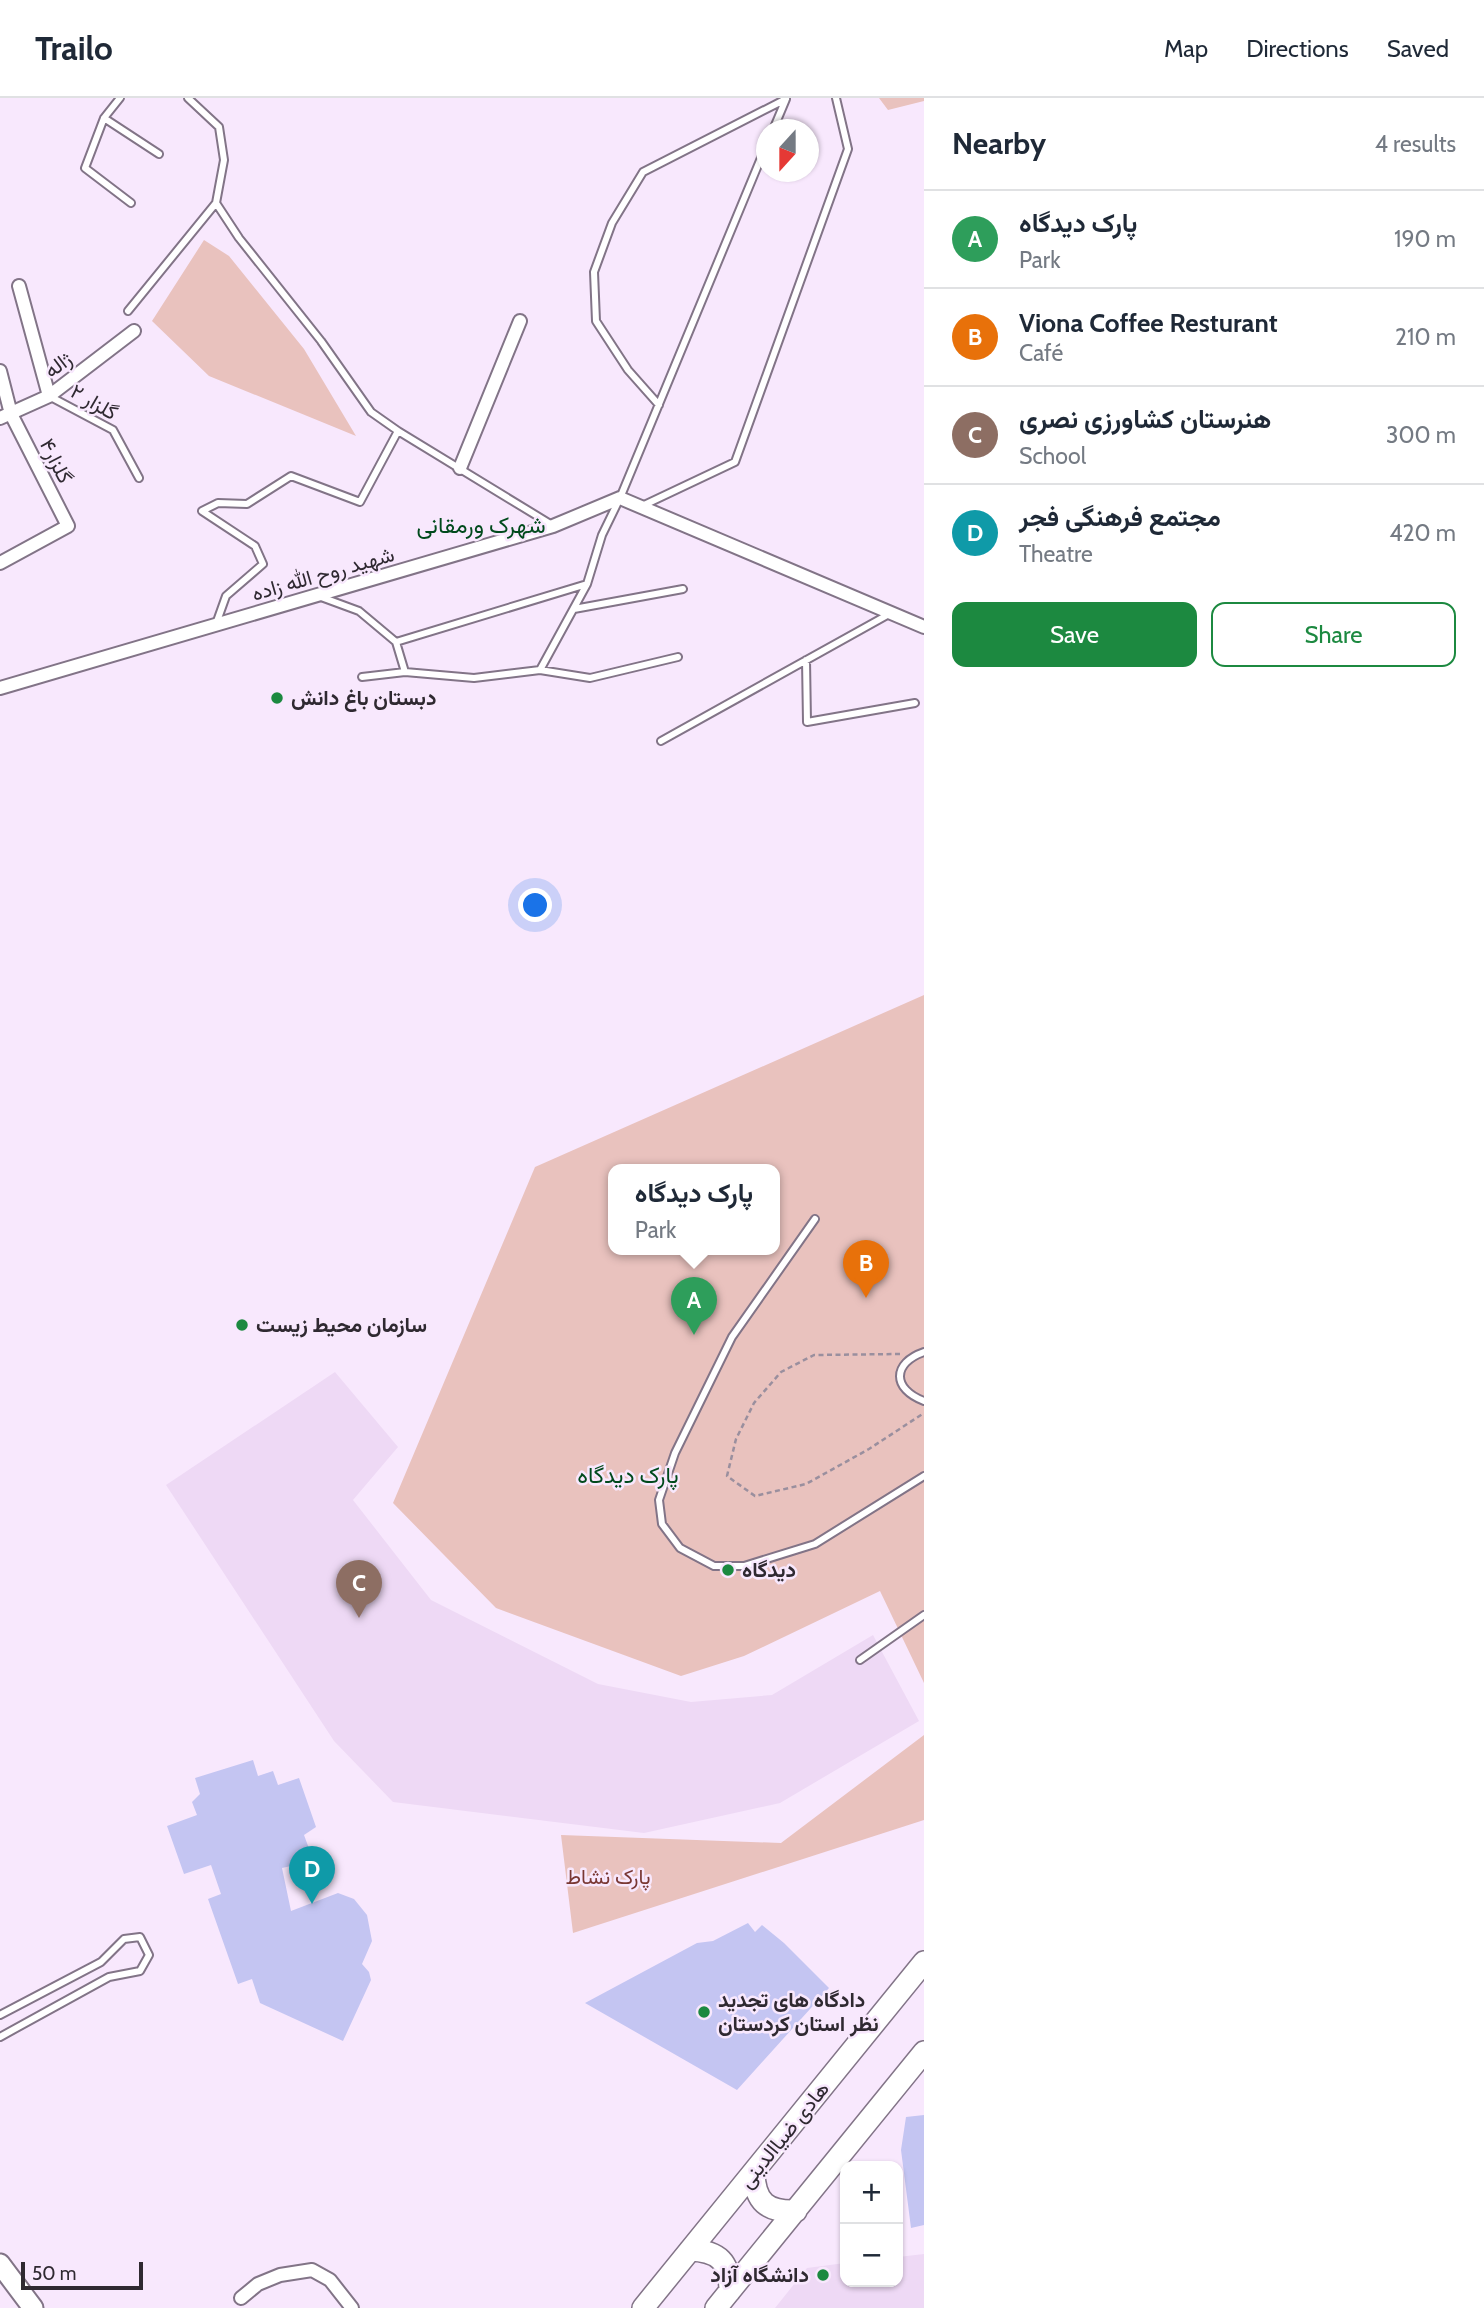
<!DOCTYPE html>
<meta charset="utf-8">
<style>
body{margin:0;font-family:Cabin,Vazirmatn,sans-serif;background:#f6f6f7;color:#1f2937}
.controls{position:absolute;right:21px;bottom:21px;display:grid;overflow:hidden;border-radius:14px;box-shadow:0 2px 5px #0004}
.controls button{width:63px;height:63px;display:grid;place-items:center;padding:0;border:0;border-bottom:2px solid #e0e1e3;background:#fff;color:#1f2937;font:35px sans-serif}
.compass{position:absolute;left:756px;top:21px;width:63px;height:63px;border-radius:50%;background:#fff;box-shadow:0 2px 5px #0004;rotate:201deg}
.scale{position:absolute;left:21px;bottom:18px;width:122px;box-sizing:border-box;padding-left:7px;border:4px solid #2f2931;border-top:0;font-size:19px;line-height:24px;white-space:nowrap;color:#2f2931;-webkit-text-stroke:5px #f8e8fd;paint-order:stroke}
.you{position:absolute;left:536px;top:808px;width:24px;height:24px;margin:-18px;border:5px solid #fff;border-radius:50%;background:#1a73e8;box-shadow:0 0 0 10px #1a73e833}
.badge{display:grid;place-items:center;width:46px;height:46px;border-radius:50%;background:#1c8940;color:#fff;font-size:23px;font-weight:700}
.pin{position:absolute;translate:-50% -58px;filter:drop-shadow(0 2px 4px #0008)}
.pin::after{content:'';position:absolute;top:37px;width:24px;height:21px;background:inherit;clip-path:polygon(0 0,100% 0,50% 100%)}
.popup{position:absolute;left:608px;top:1066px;width:172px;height:91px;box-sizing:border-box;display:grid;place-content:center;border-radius:14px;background:#fff;filter:drop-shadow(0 2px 5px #0005);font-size:23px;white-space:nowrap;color:#747a83}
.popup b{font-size:26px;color:#1f2937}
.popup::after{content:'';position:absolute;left:50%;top:100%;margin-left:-14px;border:14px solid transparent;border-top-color:#fff}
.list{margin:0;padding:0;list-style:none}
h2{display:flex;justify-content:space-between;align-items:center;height:91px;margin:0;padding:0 28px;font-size:30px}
h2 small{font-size:23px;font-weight:400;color:#747a83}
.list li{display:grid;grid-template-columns:46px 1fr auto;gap:21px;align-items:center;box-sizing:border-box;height:98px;padding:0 28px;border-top:2px solid #e0e1e3}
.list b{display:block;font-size:26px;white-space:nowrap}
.list p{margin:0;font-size:23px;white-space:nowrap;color:#747a83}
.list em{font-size:23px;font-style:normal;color:#747a83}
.actions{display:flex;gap:14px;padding:21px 28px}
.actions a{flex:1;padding:16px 0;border:2px solid #1c8940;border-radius:14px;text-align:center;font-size:24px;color:#1c8940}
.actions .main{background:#1c8940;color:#fff}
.map{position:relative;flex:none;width:924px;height:2210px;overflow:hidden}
header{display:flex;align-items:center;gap:42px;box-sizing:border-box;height:98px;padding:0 35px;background:#fff;border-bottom:2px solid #e0e1e3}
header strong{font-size:33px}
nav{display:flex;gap:38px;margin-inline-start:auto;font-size:24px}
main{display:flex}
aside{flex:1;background:#fff}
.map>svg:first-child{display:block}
</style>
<header>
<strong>Trailo</strong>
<nav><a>Map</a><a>Directions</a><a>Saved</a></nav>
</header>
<main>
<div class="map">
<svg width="924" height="2210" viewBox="0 0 924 2210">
<rect width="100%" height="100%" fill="#f8e8fd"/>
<!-- built -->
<path fill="#eed9f5" d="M335 1274 398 1349 353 1402 431 1502 598 1586 691 1604 772 1597 873 1537 919 1623 780 1705 644 1735 393 1704 334 1643 166 1387Z
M924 2156V2210H775L807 2170 845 2165V2184H898V2159Z"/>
<!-- green -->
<path fill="#e9c2be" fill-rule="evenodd" d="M879 0H924V3L888 12Z
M204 142 229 158 304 251 356 338 209 278 152 223Z
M924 897V1585L880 1493 744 1558 681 1578 496 1510 393 1405 535 1069ZM614 1071H774V1151H614Z
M924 1637V1722L573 1835 561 1737 781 1745Z"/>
<!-- building -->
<path fill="#c4c5f2" d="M253 1662 258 1678 273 1673 278 1687 299 1680 316 1729 304 1737 311 1756 301 1759 300 1766 282 1770 291 1813 338 1795 354 1801 367 1817 372 1843 362 1866 369 1874 371 1882 343 1943 260 1905 252 1881 238 1886 208 1801 221 1796 211 1767 184 1776 167 1728 197 1717 192 1704 200 1696 195 1680Z
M748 1825 755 1834 762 1827 784 1845 829 1890 737 1992 585 1905 697 1845 713 1843Z
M924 2017V2127L911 2130 901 2052 906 2019Z"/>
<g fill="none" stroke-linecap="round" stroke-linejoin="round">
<!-- service casing -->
<g stroke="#827487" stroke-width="10">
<path id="service" d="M120 0 104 20 85 70 131 105
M188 0 219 29 224 62 216 105 239 140 321 243 371 314 398 333 552 427
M104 20 159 56
M773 32 786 1
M128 213 216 105
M49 298 113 332 139 380
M659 307 628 272 596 223 594 174 612 125 643 74 786 1
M642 408 735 364 848 51 836 0
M321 499 359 513 396 544 405 574
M574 511 683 491
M216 526 226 498 263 466 255 448 202 413 218 405 247 406 291 378 360 404 398 333
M396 544 587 486
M806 562 807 624 915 605
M540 572 587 486 602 437 620 400 766 48
M362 579 405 574 474 580 540 572 590 580 678 559
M661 643 891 515
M815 1121 732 1239 675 1355 659 1402 662 1426 680 1450 714 1468H744L815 1446 924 1378
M924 1254C892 1265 892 1291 924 1303
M860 1562 924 1517
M0 1917 101 1864 124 1841 140 1839 149 1857 140 1873 109 1879 0 1939"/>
</g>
<!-- minor casing -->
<g stroke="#827487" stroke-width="16">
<path id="minor" d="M19 188 49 298
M0 273 11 316 68 428 0 465
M0 320 49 298 134 233
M460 370 520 223
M0 590 553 428 620 400 924 529
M241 2200 258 2186 280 2177 312 2172 330 2182 352 2210"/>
</g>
<!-- secondary casing -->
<g stroke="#827487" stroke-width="23">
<path id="secondary" d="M0 2166 33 2210"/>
</g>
<!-- primary casing -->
<g stroke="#827487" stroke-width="24">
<path id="primary" d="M754 2075C755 2104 767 2114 796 2113
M690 2152C719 2153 730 2164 730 2193
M643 2210 924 1864
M716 2210 924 1954"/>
</g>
<!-- path -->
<path stroke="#9a8f9e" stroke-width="2.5" stroke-dasharray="5 3.5" stroke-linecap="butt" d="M900 1256 814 1257 781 1274 754 1305 736 1341 727 1378 755 1398 806 1386 869 1351 924 1315"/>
<!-- service -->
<use href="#service" stroke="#fff" stroke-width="6"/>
<!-- minor -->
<use href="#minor" stroke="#fff" stroke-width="12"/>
<!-- secondary -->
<use href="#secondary" stroke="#fff" stroke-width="19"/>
<!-- primary -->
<use href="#primary" stroke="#fff" stroke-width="21"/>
</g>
<!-- markers -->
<g fill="#1c8940" stroke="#f8e8fd" stroke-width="2.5">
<circle cx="277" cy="600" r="7"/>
<circle cx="242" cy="1227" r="7"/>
<circle cx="728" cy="1472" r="7"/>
<circle cx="704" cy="1914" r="7"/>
<circle cx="823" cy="2177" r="7"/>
</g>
<g text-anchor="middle" stroke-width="5" stroke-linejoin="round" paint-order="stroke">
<!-- street labels -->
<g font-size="21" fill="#2f2931" stroke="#f8e8fd">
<text transform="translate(58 267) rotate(-37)" y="7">ژاله</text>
<text transform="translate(94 304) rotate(30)" y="7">گلزار ۲</text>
<text transform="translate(56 363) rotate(63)" y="7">گلزار۴</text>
<text transform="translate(323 476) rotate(-16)" y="7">شهید روح الله زاده</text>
<text transform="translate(784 2037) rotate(-51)" y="7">هادی ضیاالدینی</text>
</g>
<!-- poi labels -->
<g font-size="21" font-weight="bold" fill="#2f2931" stroke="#f8e8fd" text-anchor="start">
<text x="291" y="607">دبستان باغ دانش</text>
<text x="256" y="1234">سازمان محیط زیست</text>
<text x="742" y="1479">دیدگاه</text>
<text x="718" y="1909">دادگاه های تجدید<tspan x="718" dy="24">نظر استان کردستان</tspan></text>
<text x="809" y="2184" text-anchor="end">دانشگاه آزاد</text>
</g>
<!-- park labels -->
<g font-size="21" fill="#793733" stroke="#f8e8fd">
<text x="608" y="1786">پارک نشاط</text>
</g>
<!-- neighbourhood labels -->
<g font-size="23" fill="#004a1c" stroke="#f8e8fd">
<text x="481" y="435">شهرک ورمقانی</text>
<text x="628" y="1385">پارک دیدگاه</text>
</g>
</g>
</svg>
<div class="controls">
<button>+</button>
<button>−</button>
</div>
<svg class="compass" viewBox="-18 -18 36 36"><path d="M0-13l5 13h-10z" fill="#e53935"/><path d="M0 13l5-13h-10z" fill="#747a83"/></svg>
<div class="scale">50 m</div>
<div class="you"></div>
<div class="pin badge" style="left:694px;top:1237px;background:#2e9e5b">A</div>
<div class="popup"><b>پارک دیدگاه</b>Park</div>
<div class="pin badge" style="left:866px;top:1200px;background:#e8710a">B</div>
<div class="pin badge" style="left:359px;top:1520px;background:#8d6e63">C</div>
<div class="pin badge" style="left:312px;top:1806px;background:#0f9aa8">D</div>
</div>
<aside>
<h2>Nearby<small>4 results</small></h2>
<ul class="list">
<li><span class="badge" style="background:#2e9e5b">A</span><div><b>پارک دیدگاه</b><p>Park</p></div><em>190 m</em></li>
<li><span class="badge" style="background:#e8710a">B</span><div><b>Viona Coffee Resturant</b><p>Café</p></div><em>210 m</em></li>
<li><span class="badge" style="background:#8d6e63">C</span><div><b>هنرستان کشاورزی نصری</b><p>School</p></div><em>300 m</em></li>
<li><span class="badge" style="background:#0f9aa8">D</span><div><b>مجتمع فرهنگی فجر</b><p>Theatre</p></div><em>420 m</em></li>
</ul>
<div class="actions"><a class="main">Save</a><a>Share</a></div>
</aside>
</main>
